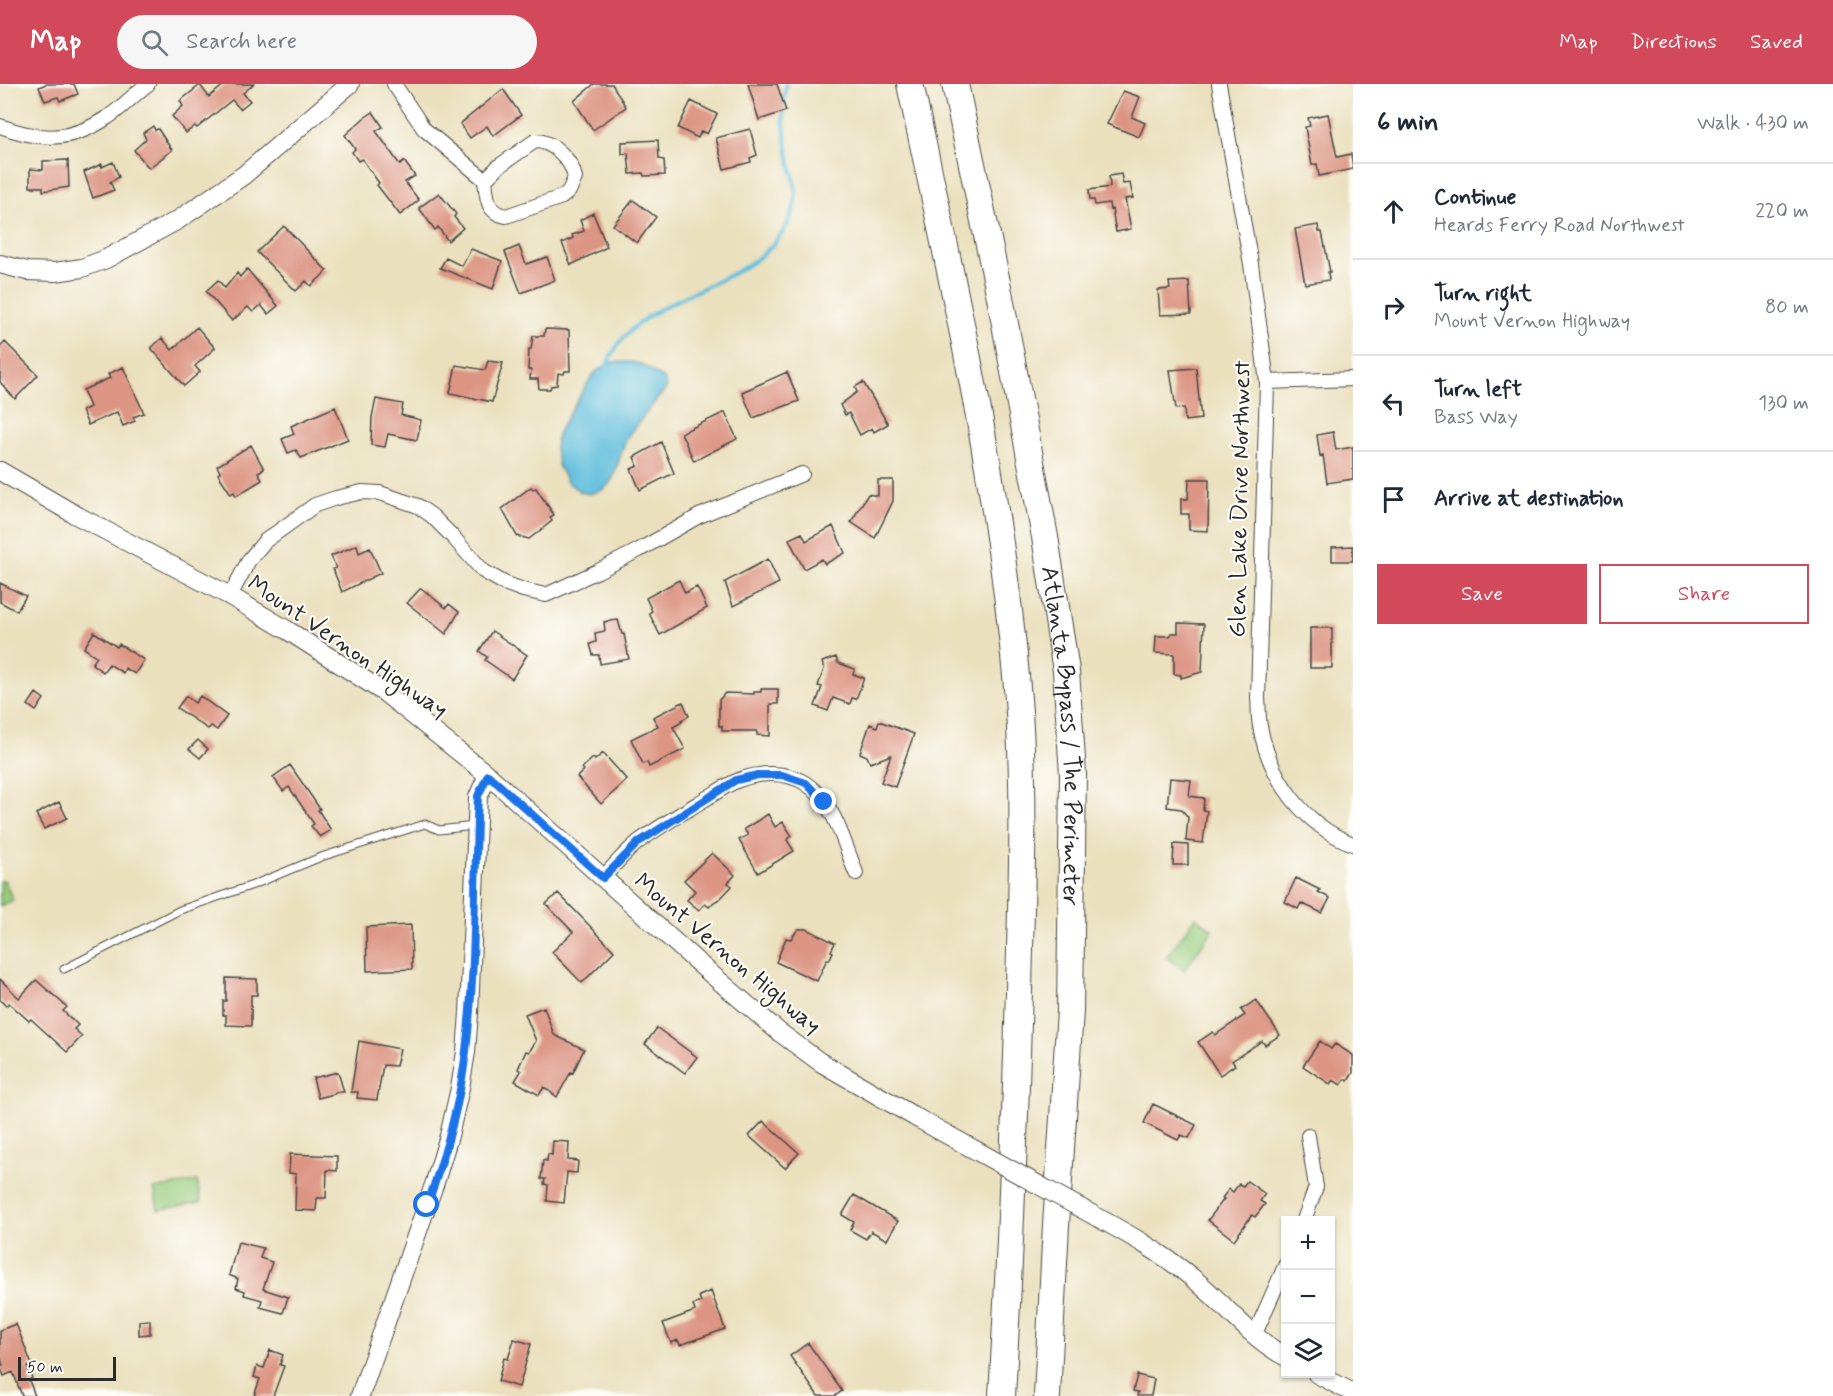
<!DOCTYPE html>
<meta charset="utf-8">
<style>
body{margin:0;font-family:Mynerve,sans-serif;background:#f6f6f7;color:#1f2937}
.controls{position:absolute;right:18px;bottom:18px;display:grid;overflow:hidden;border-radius:0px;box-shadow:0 2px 4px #0004}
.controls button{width:54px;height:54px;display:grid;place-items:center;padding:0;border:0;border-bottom:2px solid #e0e1e3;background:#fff;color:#1f2937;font:30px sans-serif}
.scale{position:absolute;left:18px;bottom:15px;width:98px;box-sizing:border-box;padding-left:6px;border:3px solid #2b2b2b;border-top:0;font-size:16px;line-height:21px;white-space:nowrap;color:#2b2b2b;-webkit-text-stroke:4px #fdfcf7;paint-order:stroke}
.stop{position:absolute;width:18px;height:18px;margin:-14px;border:4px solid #1a73e8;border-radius:50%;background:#fff}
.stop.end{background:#1a73e8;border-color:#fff;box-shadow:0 2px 6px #0008}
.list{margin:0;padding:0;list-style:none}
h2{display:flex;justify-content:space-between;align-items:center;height:78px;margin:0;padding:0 24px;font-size:26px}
h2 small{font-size:20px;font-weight:400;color:#747a83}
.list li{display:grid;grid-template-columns:39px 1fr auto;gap:18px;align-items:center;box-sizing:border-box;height:96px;padding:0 24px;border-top:2px solid #e0e1e3}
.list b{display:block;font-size:22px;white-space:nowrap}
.list p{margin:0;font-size:20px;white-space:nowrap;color:#747a83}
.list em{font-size:20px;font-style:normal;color:#747a83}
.actions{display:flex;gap:12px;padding:18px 24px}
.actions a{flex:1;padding:14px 0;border:2px solid #d1495b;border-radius:0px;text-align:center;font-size:21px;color:#d1495b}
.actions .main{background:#d1495b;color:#fff}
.icon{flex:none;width:33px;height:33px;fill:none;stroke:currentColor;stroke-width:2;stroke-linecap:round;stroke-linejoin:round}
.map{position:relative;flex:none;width:1353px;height:1312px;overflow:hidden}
header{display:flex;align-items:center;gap:36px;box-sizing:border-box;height:84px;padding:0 30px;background:#d1495b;color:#fff}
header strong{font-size:28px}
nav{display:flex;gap:33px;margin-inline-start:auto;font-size:21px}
.search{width:420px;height:54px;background:#f6f6f7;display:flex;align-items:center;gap:15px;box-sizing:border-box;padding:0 21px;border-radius:33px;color:#747a83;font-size:22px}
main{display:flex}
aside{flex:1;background:#fff}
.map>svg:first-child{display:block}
</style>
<header>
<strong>Map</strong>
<div class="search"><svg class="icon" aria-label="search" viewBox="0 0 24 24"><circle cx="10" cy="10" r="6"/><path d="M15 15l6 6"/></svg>Search here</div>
<nav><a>Map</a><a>Directions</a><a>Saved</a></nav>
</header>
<main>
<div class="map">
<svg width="1353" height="1312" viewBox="0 0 1353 1312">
<rect width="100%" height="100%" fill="#fdfcf7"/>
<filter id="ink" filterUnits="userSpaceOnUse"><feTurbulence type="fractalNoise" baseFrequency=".0167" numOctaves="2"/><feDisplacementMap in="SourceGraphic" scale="12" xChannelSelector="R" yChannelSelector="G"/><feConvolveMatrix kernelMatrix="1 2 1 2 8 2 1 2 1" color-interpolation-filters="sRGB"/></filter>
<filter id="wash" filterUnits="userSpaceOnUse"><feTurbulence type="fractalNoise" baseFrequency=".008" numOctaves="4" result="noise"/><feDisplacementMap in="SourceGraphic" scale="24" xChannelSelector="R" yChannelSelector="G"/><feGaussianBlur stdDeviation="1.35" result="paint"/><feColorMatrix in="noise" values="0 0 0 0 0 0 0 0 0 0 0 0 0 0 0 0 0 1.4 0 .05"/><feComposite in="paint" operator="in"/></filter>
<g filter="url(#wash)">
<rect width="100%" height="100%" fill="#eae0be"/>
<!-- green -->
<path fill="#96cc7d" stroke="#607c54" stroke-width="1.5" d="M4 796 13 816 0 822V797Z
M1196 833 1213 846 1184 886 1166 873Z
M197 1097 201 1118 158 1126 154 1105Z"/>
<!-- water -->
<path fill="#5ebddc" stroke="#447484" stroke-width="1.5" d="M612 278H631L641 280 665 296 667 303 630 349 625 358 613 394 608 401 602 406 589 410 581 408 567 398 558 381 555 364 558 348 592 292 598 286Z"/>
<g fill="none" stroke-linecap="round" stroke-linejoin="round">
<!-- stream -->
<path stroke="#5ebddc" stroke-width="4" d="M607 281C641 198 765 211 793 127 800 107 791 88 788 68 784 46 781 23 786 0"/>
</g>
<g id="blocks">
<!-- building -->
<path fill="#dc9483" d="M46 0H74L78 10 60 17 58 13 45 17 39 3Z
M225 0H254L243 9 250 17 240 25 232 16 197 44 195 42 186 49 172 32 183 22 180 17 200 1 209 13Z
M594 0H612L626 23 593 46 574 17Z
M748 0H777L786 27 759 36Z
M503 5 521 31 493 52 487 42 470 54 460 40Z
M1123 7 1140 13 1132 33 1145 39 1139 53 1107 40Z
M691 17 717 30 707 50 701 47 698 54 678 44Z
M373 28 383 43 376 47 400 81 404 77 415 92 405 98 419 116 400 131 377 101 379 99 362 75 358 77 352 68 355 65 345 51 364 34Z
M1328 30 1337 73 1351 70 1353 85 1319 92 1317 80 1312 81 1305 43 1310 42 1308 34Z
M153 42 155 46 158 45 172 66 149 84 134 66 146 55 143 49Z
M750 45 757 71 750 74 751 78 724 85 716 54Z
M658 56 659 75 664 76 665 91 644 92 643 89 630 90 628 69 622 70V58Z
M68 76 69 103 43 107V103H30V85L43 86V77Z
M113 78 119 93 110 98 114 106 93 114 84 88 102 80V83Z
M1121 90 1123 100 1130 99 1133 114 1125 115 1131 145 1116 148 1112 125 1110 126 1109 119 1095 121 1094 116H1090L1089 106 1110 103 1109 92Z
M439 109 456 130 454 133 463 144 448 157 438 143 435 146 419 124Z
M633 116 656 133 637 159 613 141Z
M593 129 607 163 571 181 562 159 573 154 572 151 584 147 580 136Z
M1318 141 1319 148H1322L1330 188H1328L1329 196 1305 200 1295 145Z
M284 142 327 187 311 202 306 197 296 207 257 168Z
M519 162 526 180 547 173 555 196 521 209 505 168Z
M471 165 502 177 493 205 440 184 446 174 462 182Z
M247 185 278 222 268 230 261 221 253 228 248 223 232 237 206 207 218 196 225 204 237 189 240 193Z
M1189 197 1191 230 1160 231 1158 206 1170 205 1169 198Z
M197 243 215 264 195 282 200 288 184 302 151 264 162 254 172 266Z
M545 245 569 246 570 287H565L564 290 558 289 557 301 551 302 550 305H539L538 295H530L531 286H528L529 265H531L533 252H544Z
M5 258 38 291 15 315 0 298V263Z
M488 277 503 279 492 318 450 309 456 281 485 286Z
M123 283 144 329 133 333 135 337 123 342 117 328 88 341 82 327 90 323 83 306 110 294 108 290Z
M1196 284 1201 335 1185 337 1184 324 1176 325 1170 286Z
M787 288 799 317 753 334 742 308Z
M863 298 888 340 874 348 872 344 860 351 849 329 845 331 840 321 857 308 855 303Z
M376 315 403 320 401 331 421 336 417 356 388 350 385 363 371 361 372 333Z
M335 323 348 355 301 374 296 366 288 369 282 355 294 350 291 342Z
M725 328 737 355 694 377 681 349Z
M1333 348 1336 366 1353 363V395L1327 399 1323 371 1320 372 1317 351Z
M661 358 674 389 640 406 631 385 638 382 634 373Z
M251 361 264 385 258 388 262 396 236 412 234 408 231 410 218 390 220 388 217 382Z
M1189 395H1209L1208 447 1189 446V430H1181V415H1188Z
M878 396H893V417L875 454 851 438 868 410 878 412Z
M531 403 533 405 536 404 554 431 550 433 552 437 529 455 517 452 502 425Z
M833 442 845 469 825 480 822 475 804 485 789 455 802 449 806 457Z
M357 461 359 469 370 464 381 489 342 508 333 485 336 484 331 472Z
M1353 462V477H1332V463Z
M768 475 779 499 733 522 725 498Z
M679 496 685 509 697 503 707 524 660 551 649 529 652 527 646 514Z
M0 499 26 512 17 527 0 518Z
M421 504 446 524 449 520 459 528 446 550 407 519Z
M618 536 622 550H624L629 575 600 580 599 571H593L590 560 596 558 595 549 605 547 604 538Z
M1178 539 1204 540 1202 588 1181 594V591L1174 590V570L1155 569 1156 552H1170L1172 549H1178Z
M1310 544H1332V584H1310Z
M492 547 527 571 512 595 485 576 487 573 479 567Z
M94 548 117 563 119 560 144 576 135 590 125 584 123 589 109 580 103 588 92 580 97 573 84 564Z
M836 573 838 579 855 585 853 590 864 594 856 615 852 614 850 620 833 614 828 627 815 622 822 603 818 602 824 585 822 578Z
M761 605H778V620H770V652L757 651V647H722V642H719V616L725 609 754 610V608H761Z
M36 609 44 615 36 627 28 621Z
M186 612 195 619 200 612 227 632 217 646 211 642 208 645 177 624Z
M683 618 689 632 681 636 682 638 673 643 685 665 649 683 647 678 643 680 631 655 658 642 653 633Z
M879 637 914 650 895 703 881 698 891 671 870 679 867 672 860 669 870 640 877 643Z
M198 656 208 665 200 674 189 665Z
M603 669 627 696 601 720 577 693 584 686 582 684 593 674 595 676Z
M290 681 320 725 318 726 331 746 320 753 311 742 314 740 289 703 283 707 273 693Z
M1170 694 1191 696 1189 712 1204 714 1203 726 1207 727 1203 759 1186 757 1188 733 1181 725 1167 723Z
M59 718 67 734 44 745 36 730Z
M768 730 775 743 783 738 792 752 787 756 794 767 758 789 739 756 748 751 744 745Z
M1174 760 1188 761V781H1173Z
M712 769 735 791 728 799 732 802 721 814 714 818 709 823 705 820 699 826 687 816 695 807 684 796Z
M1296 794 1320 806 1318 808 1330 814 1322 829 1301 819 1298 825 1285 818Z
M558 809 614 867 582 899 552 868 573 848 546 820Z
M411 841 412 885 367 887 366 843Z
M798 845H807L835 859 831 867 833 868 829 876 827 875 817 897 776 878 786 854 791 855Z
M226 894 257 895V911H251V942L226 941V931H223V917H226Z
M0 895 19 914 36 896 67 923 63 927 78 941 74 945 82 952 67 968 31 935 29 937 9 919 6 922 0 916Z
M1256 916 1280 951 1265 961 1262 957 1232 977 1235 981 1220 991 1198 958 1213 948 1215 951 1245 931 1241 926Z
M544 923 554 951 584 965 573 989 571 988 557 1013 544 1003 539 1011 515 997 521 987 518 985 526 967 529 968 536 957 525 930Z
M657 944 697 973 685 989 645 960Z
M359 957 400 965 396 982 383 981 377 1016 357 1014 358 1008H351Z
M1320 957 1331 965 1335 960 1353 971V989L1348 997 1345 995 1341 1001 1333 996 1330 1000 1303 982Z
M338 988 344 1008H337L334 1010 318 1014 313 994Z
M1153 1020 1196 1041 1189 1054 1181 1051 1178 1056 1144 1039Z
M763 1037 799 1069 785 1084 749 1052Z
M553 1057 569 1058 568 1076 578 1077 577 1089 567 1088 564 1119 547 1117 548 1101 544 1100 545 1095H541L543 1076 547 1077 548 1070 552 1071Z
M290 1070 337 1072V1087L327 1086 326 1114H317L316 1127 295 1126 296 1090 289 1089Z
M1247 1097 1265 1110 1260 1117 1265 1120 1255 1133 1252 1131 1234 1156 1208 1136 1224 1115 1222 1114 1229 1105 1233 1108 1239 1100 1243 1102Z
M854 1111 898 1137 887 1156 871 1147 866 1155 850 1146 854 1138 842 1131Z
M238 1158 263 1164 260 1174 272 1178 263 1205 288 1213 283 1229 260 1223 262 1216 244 1211 245 1207 236 1204 238 1195 229 1191Z
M711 1207 725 1245 680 1261 678 1256 671 1259 663 1239 695 1227 693 1221 701 1218 699 1212Z
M150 1236V1250L139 1251V1237Z
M16 1240 32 1281 27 1283 32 1294 29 1296 35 1312H22L13 1288 4 1292 0 1283 3 1281 0 1272V1246Z
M514 1255 531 1260 519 1303 498 1297 504 1274 508 1275Z
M808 1259 842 1307 835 1312H818L790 1272Z
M270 1266 283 1271 280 1281 284 1282 273 1312H254L260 1295 254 1293 257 1282 264 1284Z
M1137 1291 1154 1295 1151 1312H1137L1138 1308 1133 1307Z"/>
</g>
</g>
<g filter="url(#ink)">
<use href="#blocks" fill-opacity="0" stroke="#484641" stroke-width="1.5"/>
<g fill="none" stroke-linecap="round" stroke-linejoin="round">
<!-- service casing -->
<g stroke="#484641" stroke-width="9">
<path id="service" d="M64 885 180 826 253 801 321 773 425 740 439 746 474 742"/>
</g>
<!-- minor casing -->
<g stroke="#484641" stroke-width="16">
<path id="minor" d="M394 0 424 45 485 96C487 112 486 129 506 132L562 113 569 107 575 94C572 76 553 57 535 57L499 82 485 96
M1219 0 1251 180 1267 298 1258 614C1259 623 1258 633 1260 642 1269 693 1303 741 1353 760
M0 42C40 57 71 58 108 33 122 24 134 10 148 0
M1267 298 1353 295
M230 512 249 476 265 457 315 421 336 414 362 408 380 409 418 422 432 432 452 452 483 487 504 499 523 506 546 511 598 487 639 466 699 432 802 390
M603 794C614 781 625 769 638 758 660 742 684 728 707 714 717 708 728 700 739 696 760 688 785 687 805 699 834 717 844 759 856 789
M1304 1136 1316 1103 1308 1052
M1254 1252 1286 1180"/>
</g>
<!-- tertiary casing -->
<g stroke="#484641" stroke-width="20">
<path id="tertiary" d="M0 180 27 187 55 188 82 184 106 175 178 136 244 91 350 0
M0 387 74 430 230 512 287 546 385 609 488 691 696 877 779 948 820 978 917 1034
M1095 1132C1130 1151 1164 1170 1195 1196 1226 1221 1250 1254 1286 1273
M1317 1290 1353 1309
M360 1312 435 1098 449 1052 460 1004 466 968 469 929 478 713 488 691"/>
</g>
<!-- motorway casing -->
<g stroke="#484641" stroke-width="28">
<g id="motorway">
<path d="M910 0C954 204 1001 407 1018 615 1026 712 1021 810 1019 907 1015 1042 1010 1177 1002 1312"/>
<path id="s1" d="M955 0 999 208 1045 453 1066 587 1073 690 1070 927 1056 1141 1047 1312"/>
</g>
</g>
<!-- service -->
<use href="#service" stroke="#fff" stroke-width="7"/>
<!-- minor -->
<use href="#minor" stroke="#fff" stroke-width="14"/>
<!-- tertiary -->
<use href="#tertiary" stroke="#fff" stroke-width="18"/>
<!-- motorway -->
<use href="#motorway" stroke="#fff" stroke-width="26"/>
<!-- tertiary-bridge casing -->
<g stroke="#484641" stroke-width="20" stroke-linecap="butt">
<path id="tertiary-bridge" d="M917 1034 1095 1132"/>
</g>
<!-- tertiary-bridge -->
<use href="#tertiary-bridge" stroke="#fff" stroke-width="18"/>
</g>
</g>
<g fill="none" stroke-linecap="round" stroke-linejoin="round" filter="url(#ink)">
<!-- route -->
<path stroke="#1a73e8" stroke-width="8" d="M427 1121C445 1072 460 1020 466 967 476 883 474 797 478 712L488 691 603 794 639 758 736 696 758 691H782L806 699 824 718"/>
</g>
<g text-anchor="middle" stroke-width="4.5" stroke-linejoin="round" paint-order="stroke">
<!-- street labels -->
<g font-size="24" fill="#2b2b2b" stroke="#fdfcf7">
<text transform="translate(1239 415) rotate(-89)" y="8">Glen Lake Drive Northwest</text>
<text transform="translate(348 562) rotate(34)" y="8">Mount Vernon Highway</text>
<text dy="8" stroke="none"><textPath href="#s1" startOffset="662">Atlanta Bypass / The Perimeter</textPath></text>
<text transform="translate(728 869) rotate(40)" y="8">Mount Vernon Highway</text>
</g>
</g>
</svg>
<div class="controls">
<button>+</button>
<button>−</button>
<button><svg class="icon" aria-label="layers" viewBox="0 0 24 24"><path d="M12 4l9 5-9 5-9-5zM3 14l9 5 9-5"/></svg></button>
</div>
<div class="scale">50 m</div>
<div class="stop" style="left:427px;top:1121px"></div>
<div class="stop end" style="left:824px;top:718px"></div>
</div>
<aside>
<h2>6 min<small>Walk · 430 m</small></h2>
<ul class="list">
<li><svg class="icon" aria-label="ahead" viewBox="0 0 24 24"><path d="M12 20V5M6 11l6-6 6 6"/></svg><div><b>Continue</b><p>Heards Ferry Road Northwest</p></div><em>220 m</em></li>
<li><svg class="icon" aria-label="right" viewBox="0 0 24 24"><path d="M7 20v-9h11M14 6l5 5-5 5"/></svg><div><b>Turn right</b><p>Mount Vernon Highway</p></div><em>80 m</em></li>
<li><svg class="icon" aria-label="left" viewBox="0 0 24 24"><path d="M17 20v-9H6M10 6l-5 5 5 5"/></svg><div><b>Turn left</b><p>Bass Way</p></div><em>130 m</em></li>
<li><svg class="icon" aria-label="arrive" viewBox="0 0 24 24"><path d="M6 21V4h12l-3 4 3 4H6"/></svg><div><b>Arrive at destination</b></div></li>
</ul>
<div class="actions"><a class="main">Save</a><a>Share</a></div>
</aside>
</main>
